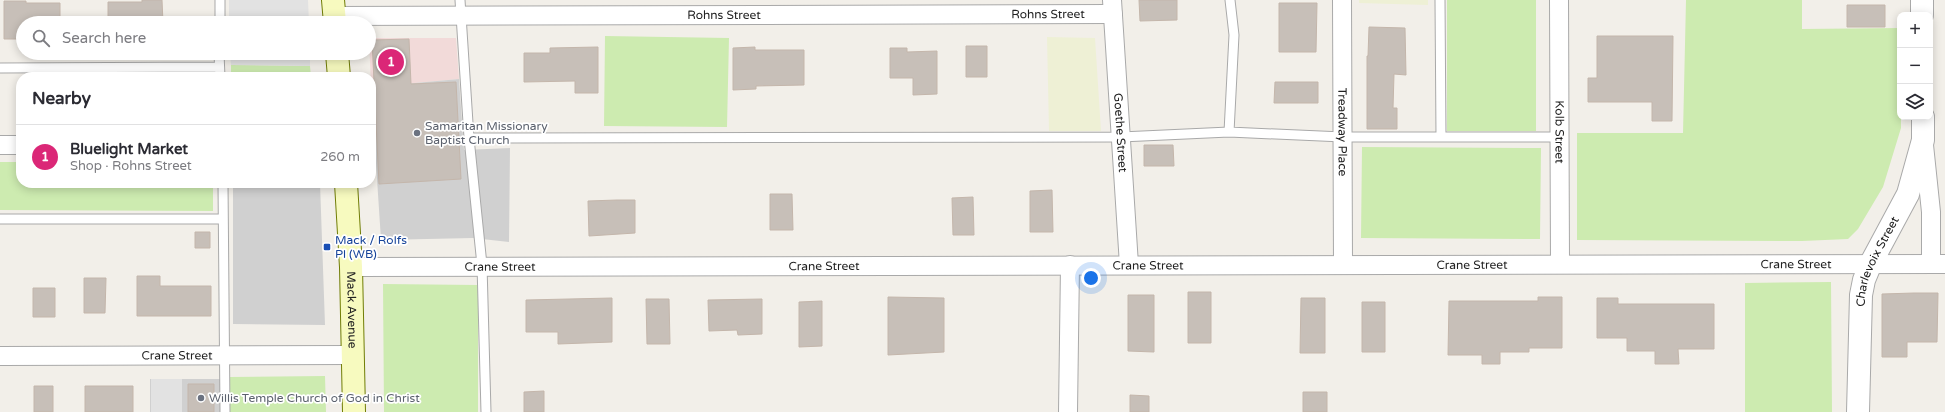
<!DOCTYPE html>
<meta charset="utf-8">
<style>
body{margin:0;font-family:"Varela Round",sans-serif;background:#f7f7f7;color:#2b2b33}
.controls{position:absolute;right:12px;top:12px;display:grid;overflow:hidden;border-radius:8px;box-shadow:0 2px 10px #0003}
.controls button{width:36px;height:36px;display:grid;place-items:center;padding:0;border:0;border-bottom:1px solid #e1e1e2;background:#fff;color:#2b2b33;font:20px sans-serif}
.you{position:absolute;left:1091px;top:278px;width:14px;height:14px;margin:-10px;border:3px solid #fff;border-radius:50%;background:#1a73e8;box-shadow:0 0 0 6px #1a73e833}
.badge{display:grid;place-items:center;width:26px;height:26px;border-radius:50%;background:#db2777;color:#fff;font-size:13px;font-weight:700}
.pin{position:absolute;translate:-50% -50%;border:2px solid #fff;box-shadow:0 1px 4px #0006}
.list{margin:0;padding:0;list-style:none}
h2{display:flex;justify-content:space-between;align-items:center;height:52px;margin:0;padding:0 16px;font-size:17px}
h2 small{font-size:13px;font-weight:400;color:#7c7c81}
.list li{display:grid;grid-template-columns:26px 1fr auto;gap:12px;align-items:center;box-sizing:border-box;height:64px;padding:0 16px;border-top:1px solid #e1e1e2}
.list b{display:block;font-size:15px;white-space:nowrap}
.list p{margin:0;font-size:13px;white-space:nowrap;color:#7c7c81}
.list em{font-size:13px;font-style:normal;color:#7c7c81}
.icon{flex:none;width:22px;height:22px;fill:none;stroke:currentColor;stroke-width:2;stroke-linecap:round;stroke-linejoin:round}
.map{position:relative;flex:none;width:1945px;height:412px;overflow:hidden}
.search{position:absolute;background:#fff;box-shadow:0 2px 10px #0003;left:16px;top:16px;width:360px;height:44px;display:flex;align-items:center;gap:10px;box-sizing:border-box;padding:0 14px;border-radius:22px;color:#7c7c81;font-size:15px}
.panel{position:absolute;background:#fff;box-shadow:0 2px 10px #0003;left:16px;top:72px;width:360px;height:116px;border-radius:16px}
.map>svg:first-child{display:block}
</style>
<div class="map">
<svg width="1945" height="412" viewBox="0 0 1945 412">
<rect width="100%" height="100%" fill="#f2efe9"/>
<!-- commercial -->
<path fill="#f2dad9" d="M369 38H456L459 79 371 87Z"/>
<!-- religious -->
<path fill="#d0d0d0" d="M459 79 464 150 510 148 509 242 473 238 381 240 371 87Z
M233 183H320L325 325 233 324Z
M150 379H221L220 412H150Z"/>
<!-- farmland -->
<path fill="#eef0d5" d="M1359 0H1428V5L1359 3Z
M1047 37 1095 38 1101 131H1049Z"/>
<!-- grass -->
<path fill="#cdebb0" d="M1447 0H1536V131H1447Z
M1686 0H1802V29L1900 28 1901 128 1883 187 1858 229 1848 239 1802 241 1577 240V133H1683Z
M605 36 729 38 727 127 604 126Z
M231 65 310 66 311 77H231Z
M1362 147 1541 148 1540 239 1361 238Z
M0 162H21V183H213V211L0 210Z
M1831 282 1832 412H1745V283Z
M383 284 478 285V412H384Z
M325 376 326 412H230V377Z"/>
<!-- parking -->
<path fill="#e2e2e2" d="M229 0H308L309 23H229Z
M230 53H310V66L231 65Z
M151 379H182V412H151Z"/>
<!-- building -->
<path fill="#c7bfb8" stroke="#c4b6ab" d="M142 0H162L163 23H108V2H142Z
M1139 0H1177V20L1140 21Z
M4 1H26V3H60V23H23V39H4Z
M1279 3H1317L1316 52H1279Z
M1847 5H1885V27H1847Z
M1369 27 1405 28 1406 75 1394 74 1393 108H1397V129H1367V56H1368Z
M1597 36H1673L1672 121H1652V102H1588V78H1597Z
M409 39 411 84 456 82 461 179 379 184 372 40Z
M966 46H987V77H966Z
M598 47V93H575V81L524 82V53H550V48Z
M755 47V50H804V85L756 86V89L733 90V48Z
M890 48H907V52L937 51V94L913 95V78H890Z
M1275 82H1318V103H1274Z
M1144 145H1173L1174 166H1144Z
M1052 190 1053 232H1030V191Z
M770 194H792L793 230H770Z
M973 197 974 235H953L952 198Z
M617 200H635V233L589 236 588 201Z
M195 232H210V248H195Z
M137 276H160V286H211V316H137Z
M84 278H106L105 313H84Z
M33 288H55V317H33Z
M1188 292H1211V343H1188Z
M1914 293H1938L1937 342H1907V357H1882V294Z
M1128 295H1154V352L1128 351Z
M888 297 944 298V352L888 355Z
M1538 297H1562V348H1529V352H1500V364H1482V355H1448L1449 301H1538Z
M612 298V342L558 344V332H526V300Z
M1301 298H1325V353H1300Z
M1597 298H1618V304H1714V349H1678L1679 364H1655V351H1627V338H1597Z
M646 299H669L670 344H647Z
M762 299V334L738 335 737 330 709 331 708 300Z
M822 301V346L799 347V302Z
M1362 302H1385V352H1362Z
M188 384H214V412H188Z
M34 386H53V412H34Z
M85 386H133V412H85Z
M544 391V412H524V392Z
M1303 392H1327V412H1303Z
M1130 395 1149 396V412H1130Z"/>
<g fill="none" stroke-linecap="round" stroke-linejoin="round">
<!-- service casing -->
<g stroke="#a9a9a9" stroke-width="11">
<path id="service" d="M460 0 469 138 482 265 486 412
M1440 0 1441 137
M220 23V0
M219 53 220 77
M0 68 219 67
M1229 132 1234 35 1230 0
M469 138 1121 137 1229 132 1343 137H1559
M223 183 225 412
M0 219H223"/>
</g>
<!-- minor casing -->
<g stroke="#a9a9a9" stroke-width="20">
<g id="minor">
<path id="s1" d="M1112 0 1129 265"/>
<path id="s2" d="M1342 0 1343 264"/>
<path id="s3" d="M1559 0 1560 264"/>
<path id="s4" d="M334 16 1113 14"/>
<path d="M0 145H21"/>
<path d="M1924 145 1931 212V264"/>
<path id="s5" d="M351 267 1945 264"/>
<path id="s6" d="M0 356 353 355"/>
<path d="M1068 412 1070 265"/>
</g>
</g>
<!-- tertiary casing -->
<g stroke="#a9a9a9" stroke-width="24">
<g id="tertiary">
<path d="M1922 0V15"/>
<path id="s7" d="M1858 412 1861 295 1864 280 1871 263 1908 194 1923 140V117"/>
</g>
</g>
<!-- secondary casing -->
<g stroke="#707d05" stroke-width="24">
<g id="secondary">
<path d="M333 0 335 23"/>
<path d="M337 53 339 77"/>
<path id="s8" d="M346 183 351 267 354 412"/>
</g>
</g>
<!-- service -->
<use href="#service" stroke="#fff" stroke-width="9"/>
<!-- minor -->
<use href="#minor" stroke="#fff" stroke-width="18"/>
<!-- tertiary -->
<use href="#tertiary" stroke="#fff" stroke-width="22"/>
<!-- secondary -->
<use href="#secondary" stroke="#f7fabf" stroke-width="22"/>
</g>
<!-- markers -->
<g fill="#6b7280" stroke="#fff" stroke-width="1.5">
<circle cx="417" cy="133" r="4"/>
<circle cx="201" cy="398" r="4"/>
</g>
<rect fill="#1a4fb4" stroke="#fff" stroke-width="1.5" x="323" y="243" width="8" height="8" rx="2"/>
<g text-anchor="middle" stroke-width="3.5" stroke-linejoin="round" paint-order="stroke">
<!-- street labels -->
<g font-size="12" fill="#222" stroke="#fff">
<text dy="4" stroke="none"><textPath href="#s4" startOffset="714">Rohns Street</textPath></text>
<text dy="4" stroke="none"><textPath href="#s4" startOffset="390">Rohns Street</textPath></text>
<text dy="4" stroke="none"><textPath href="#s1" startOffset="133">Goethe Street</textPath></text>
<text dy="4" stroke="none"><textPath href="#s2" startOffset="132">Treadway Place</textPath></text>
<text dy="4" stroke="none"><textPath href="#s3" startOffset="132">Kolb Street</textPath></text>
<text dy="4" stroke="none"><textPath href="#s7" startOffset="154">Charlevoix Street</textPath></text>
<text dy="4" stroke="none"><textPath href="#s5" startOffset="1121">Crane Street</textPath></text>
<text dy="4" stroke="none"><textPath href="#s5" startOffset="1445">Crane Street</textPath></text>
<text dy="4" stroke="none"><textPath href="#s5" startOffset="149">Crane Street</textPath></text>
<text dy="4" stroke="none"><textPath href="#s5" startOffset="473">Crane Street</textPath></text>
<text dy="4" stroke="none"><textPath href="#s5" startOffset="797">Crane Street</textPath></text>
<text dy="4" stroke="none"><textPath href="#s8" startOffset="127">Mack Avenue</textPath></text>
<text dy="4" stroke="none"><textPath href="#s6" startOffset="177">Crane Street</textPath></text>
</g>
<!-- worship labels -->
<g font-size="12" fill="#5b616d" stroke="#fff" text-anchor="start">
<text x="425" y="130">Samaritan Missionary<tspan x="425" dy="14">Baptist Church</tspan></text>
<text x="209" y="402">Willis Temple Church of God in Christ</text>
</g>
<!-- transit labels -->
<g font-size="12" fill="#164399" stroke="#fff" text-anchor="start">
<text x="335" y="244">Mack / Rolfs<tspan x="335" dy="14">Pl (WB)</tspan></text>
</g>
</g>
</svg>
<div class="controls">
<button>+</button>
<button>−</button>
<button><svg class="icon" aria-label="layers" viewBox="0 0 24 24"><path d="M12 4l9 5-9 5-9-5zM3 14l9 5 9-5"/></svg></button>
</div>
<div class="you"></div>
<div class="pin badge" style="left:391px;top:62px">1</div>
<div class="search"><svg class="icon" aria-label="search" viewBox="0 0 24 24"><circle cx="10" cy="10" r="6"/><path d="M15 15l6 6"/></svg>Search here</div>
<section class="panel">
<h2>Nearby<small></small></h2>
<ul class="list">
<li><span class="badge">1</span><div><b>Bluelight Market</b><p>Shop · Rohns Street</p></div><em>260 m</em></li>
</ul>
</section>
</div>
